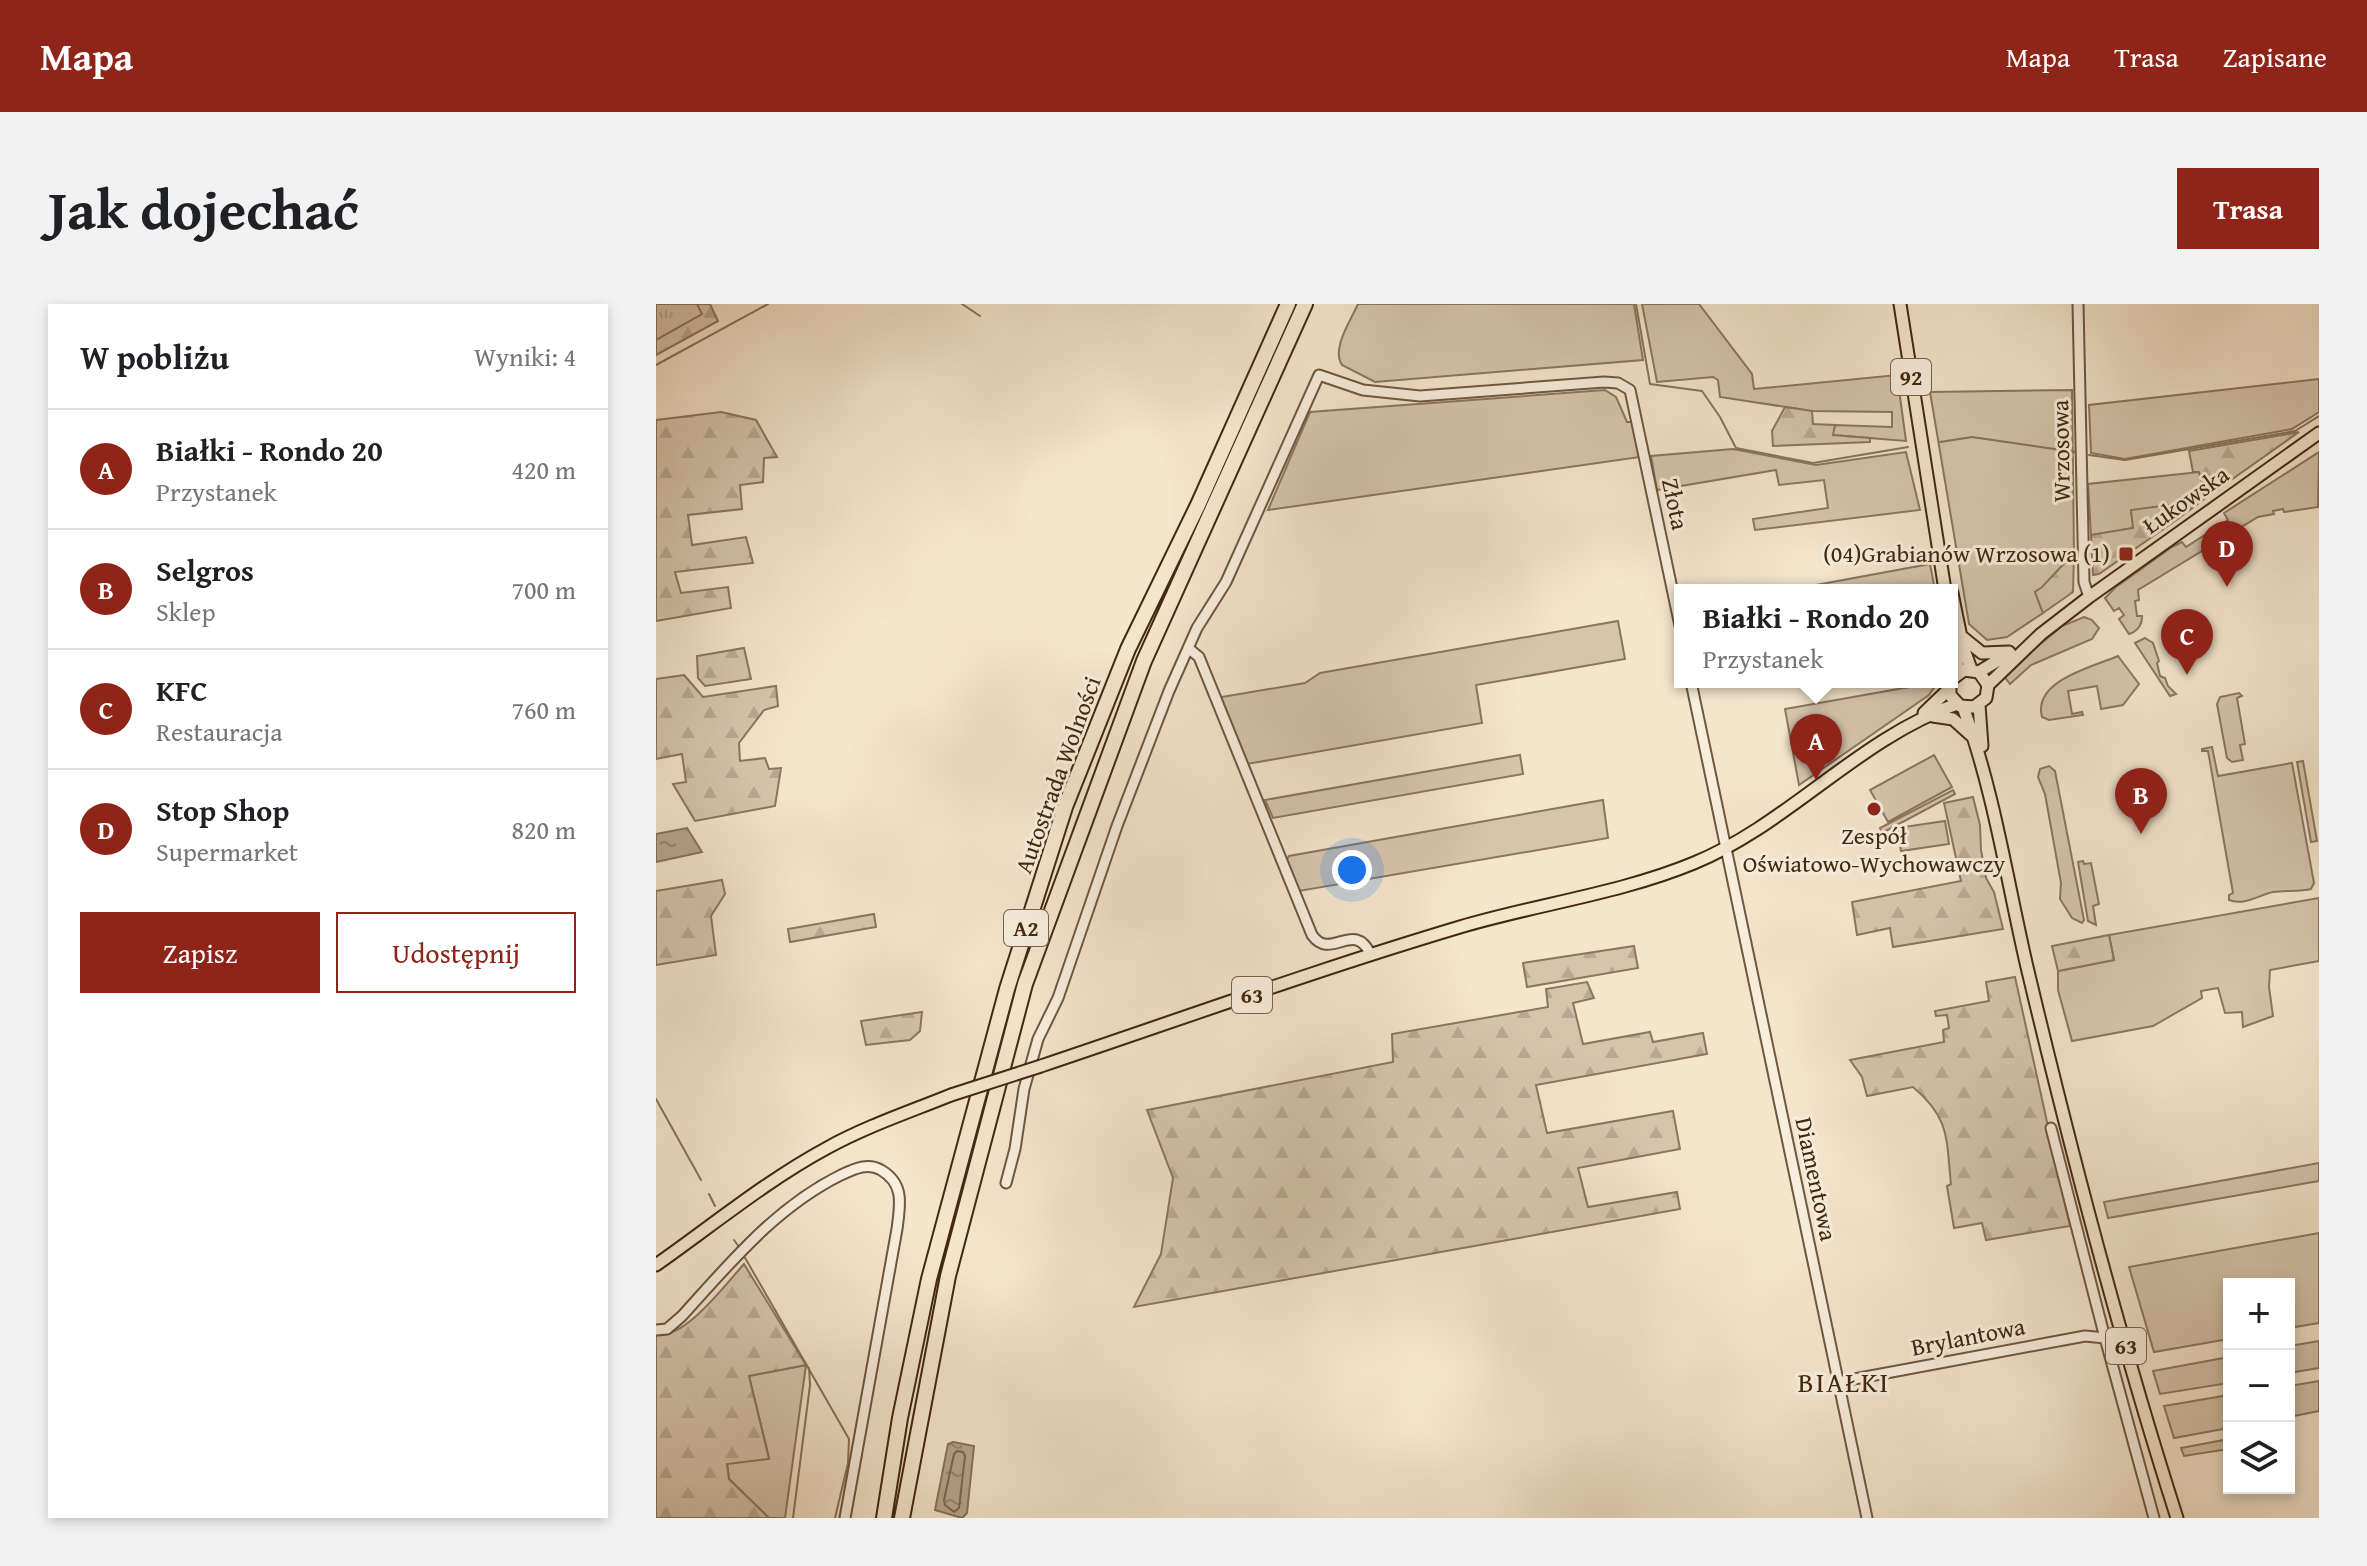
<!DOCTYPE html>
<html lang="pl">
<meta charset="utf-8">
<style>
body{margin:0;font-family:"Gentium Book Plus",serif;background:#f2f2f2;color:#202124}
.controls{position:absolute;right:24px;bottom:24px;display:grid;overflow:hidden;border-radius:0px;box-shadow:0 4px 12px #0003}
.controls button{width:72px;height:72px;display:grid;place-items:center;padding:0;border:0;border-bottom:2px solid #e0e0e0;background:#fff;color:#202124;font:40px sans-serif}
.you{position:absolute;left:696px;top:566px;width:28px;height:28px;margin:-20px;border:6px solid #fff;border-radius:50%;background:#1a73e8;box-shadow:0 0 0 12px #1a73e833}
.badge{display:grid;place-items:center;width:52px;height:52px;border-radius:50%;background:#8f2418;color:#fff;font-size:26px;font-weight:700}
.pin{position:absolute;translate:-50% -66px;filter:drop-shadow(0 2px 4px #0008)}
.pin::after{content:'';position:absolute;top:42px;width:28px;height:24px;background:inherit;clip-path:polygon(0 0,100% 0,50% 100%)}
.popup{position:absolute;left:1018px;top:280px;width:284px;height:104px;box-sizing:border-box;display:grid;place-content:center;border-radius:0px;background:#fff;filter:drop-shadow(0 2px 6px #0005);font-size:26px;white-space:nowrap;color:#757577}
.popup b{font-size:30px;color:#202124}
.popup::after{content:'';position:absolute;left:50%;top:100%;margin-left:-16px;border:16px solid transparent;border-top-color:#fff}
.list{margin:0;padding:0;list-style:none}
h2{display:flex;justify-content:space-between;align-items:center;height:104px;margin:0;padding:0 32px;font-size:34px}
h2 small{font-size:26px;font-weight:400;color:#757577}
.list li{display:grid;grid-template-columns:52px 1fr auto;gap:24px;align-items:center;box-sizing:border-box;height:120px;padding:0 32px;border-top:2px solid #e0e0e0}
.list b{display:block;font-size:30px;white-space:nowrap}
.list p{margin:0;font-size:26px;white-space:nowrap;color:#757577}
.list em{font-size:26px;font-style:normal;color:#757577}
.actions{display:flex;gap:16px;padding:24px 32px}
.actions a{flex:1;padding:18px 0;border:2px solid #8f2418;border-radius:0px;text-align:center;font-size:28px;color:#8f2418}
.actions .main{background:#8f2418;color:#fff}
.icon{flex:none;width:44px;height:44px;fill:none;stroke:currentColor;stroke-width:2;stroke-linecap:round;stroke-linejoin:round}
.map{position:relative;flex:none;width:1663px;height:1214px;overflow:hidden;border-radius:0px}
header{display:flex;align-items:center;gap:48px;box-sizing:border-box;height:112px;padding:0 40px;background:#8f2418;color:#fff}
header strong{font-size:38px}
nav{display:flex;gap:44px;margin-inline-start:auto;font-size:28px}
.intro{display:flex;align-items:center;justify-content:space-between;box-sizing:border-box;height:192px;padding:0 48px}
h1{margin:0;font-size:56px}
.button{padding:20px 36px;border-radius:0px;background:#8f2418;color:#fff;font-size:28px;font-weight:700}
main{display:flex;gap:48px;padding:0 48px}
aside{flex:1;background:#fff;border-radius:0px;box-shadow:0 4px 12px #0003}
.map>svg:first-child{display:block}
</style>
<header>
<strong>Mapa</strong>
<nav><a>Mapa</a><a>Trasa</a><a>Zapisane</a></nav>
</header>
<div class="intro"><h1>Jak dojechać</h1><a class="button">Trasa</a></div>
<main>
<aside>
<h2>W pobliżu<small>Wyniki: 4</small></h2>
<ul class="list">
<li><span class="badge">A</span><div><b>Białki - Rondo 20</b><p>Przystanek</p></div><em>420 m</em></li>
<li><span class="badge">B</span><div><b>Selgros</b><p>Sklep</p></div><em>700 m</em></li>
<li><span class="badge">C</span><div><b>KFC</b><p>Restauracja</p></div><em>760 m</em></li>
<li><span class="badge">D</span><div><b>Stop Shop</b><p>Supermarket</p></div><em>820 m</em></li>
</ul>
<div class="actions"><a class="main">Zapisz</a><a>Udostępnij</a></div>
</aside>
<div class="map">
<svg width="1663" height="1214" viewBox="0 0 1663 1214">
<defs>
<pattern id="forest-firs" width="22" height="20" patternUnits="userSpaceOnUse" patternTransform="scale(2)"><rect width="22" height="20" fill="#d6c5ad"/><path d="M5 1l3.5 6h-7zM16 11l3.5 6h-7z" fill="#b9a994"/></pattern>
<pattern id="park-tufts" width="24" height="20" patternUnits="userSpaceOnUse" patternTransform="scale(2)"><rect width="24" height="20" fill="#d6c5ad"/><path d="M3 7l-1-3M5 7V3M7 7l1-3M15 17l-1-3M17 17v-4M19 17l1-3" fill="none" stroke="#b9a994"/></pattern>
<pattern id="water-ripples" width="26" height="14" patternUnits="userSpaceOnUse" patternTransform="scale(2)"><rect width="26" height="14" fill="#b7a58c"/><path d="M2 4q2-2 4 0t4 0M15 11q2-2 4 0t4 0" fill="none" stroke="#968671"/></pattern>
</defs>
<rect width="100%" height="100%" fill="#f4e5cd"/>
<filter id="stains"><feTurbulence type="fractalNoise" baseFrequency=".0025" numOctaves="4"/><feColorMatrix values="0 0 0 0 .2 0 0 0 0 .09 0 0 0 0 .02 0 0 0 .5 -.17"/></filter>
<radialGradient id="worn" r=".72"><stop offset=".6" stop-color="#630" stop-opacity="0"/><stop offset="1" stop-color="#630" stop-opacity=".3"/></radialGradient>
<!-- green -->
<path fill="#d6c5ad" stroke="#8c765e" stroke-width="2" d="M702 0H978L987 56 719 78 686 61C675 45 695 16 702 0Z
M986 0H1043L1096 70 1098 85 1241 71 1250 137 1176 131 1179 121 1236 123V108L1156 107 1064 93 1062 76 1057 73 1001 78Z
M1663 75V108L1636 125 1469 155 1435 149 1433 101Z
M949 86 960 93 971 118H977L984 153 612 206 654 108Z
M1416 86 1418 249 1386 284 1379 288 1387 309 1351 333 1331 336 1313 320 1274 88Z
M1077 145 1160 161 1250 148 1264 206 1099 226 1097 215 1172 204 1168 176 1123 181 1120 166 1001 186 995 152Z
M1663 148 1662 203 1628 208 1627 205 1617 207 1618 210 1602 213 1482 286 1483 296 1479 297 1481 312H1486C1486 321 1482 327 1473 330L1463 315 1468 311 1463 304 1458 307 1449 294 1460 283 1516 243 1526 238 1530 243 1572 216 1568 209Z
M1543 168 1551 193 1523 214 1520 200 1475 207 1478 224 1435 231 1432 180Z
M1274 260 1279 286H1133Z
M1428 313 1436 316 1443 324 1436 335 1375 361 1354 380 1347 371 1406 322Z
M962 317 969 355 820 381 826 419 591 460 562 396 566 393 649 379 664 369Z
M1489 334 1497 339 1503 357 1501 359 1504 372 1509 374 1512 382 1520 390 1514 392 1479 339Z
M1462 352 1483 380 1467 401 1445 405 1441 382 1412 387 1416 410 1426 408 1427 411 1393 416 1386 413C1376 376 1440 362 1462 352Z
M1282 378 1273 391 1143 481 1129 405Z
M1583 389 1586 392 1581 394 1589 440 1584 441 1587 456 1576 458 1571 454 1561 400 1564 393Z
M1556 443 1562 472 1636 459 1658 579 1655 585C1643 588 1630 586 1617 588 1603 591 1588 602 1573 596V591L1577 589 1552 447H1546V445Z
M864 451 867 470 617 514 609 496Z
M1278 451 1296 483 1232 518 1214 486Z
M1647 457 1661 537 1655 538 1641 458Z
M1393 462 1399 467 1428 616 1426 619 1416 614 1404 595 1405 579 1389 490 1382 473 1384 465Z
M1297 486 1299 490 1226 529 1224 524Z
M947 496 952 534 643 587 630 557 633 552Z
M1289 517 1293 540 1245 547 1241 524Z
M1427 557 1428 560 1435 559 1443 600 1437 602 1440 621 1432 617 1422 558Z
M1663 594V657L1614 666 1613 683 1617 712 1587 723 1586 708 1569 709 1562 684 1545 687 1546 694 1497 722 1416 737 1402 686V667L1458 656 1453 631Z
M1663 859V877L1452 914 1448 898Z
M1663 929V1019L1633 1024V980H1573V1035L1498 1048 1473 963Z
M1663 1037V1064L1633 1069V1042Z
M1573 1053V1079L1504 1090 1497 1067Z
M150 1061 129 1214H113L73 1175 71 1159 113 1154 93 1072Z
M1663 1077V1107L1633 1113V1082Z
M1573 1091V1124L1518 1134 1508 1102Z
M1573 1135V1145L1528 1152 1525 1144Z"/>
<!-- forest -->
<path fill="url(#forest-firs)" stroke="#8c765e" stroke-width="2" d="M0 0H54L62 17 0 51Z
M1129 103 1156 107 1157 120 1179 121 1177 131 1214 134V138L1117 142 1116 127Z
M65 108 100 116 121 153 108 154 107 178 84 181 86 205 32 211 36 241 90 233 97 259 19 268 25 289 72 283 75 304 0 317V116Z
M1643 128 1551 193 1543 168H1537L1533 147Z
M1520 200 1523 214 1443 270 1437 271 1435 231 1477 224 1475 206Z
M1418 249 1417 288 1387 309 1379 288 1386 283Z
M88 344 95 375 49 382 42 374 41 352Z
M28 371 47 393 120 382 122 402 108 406 83 439 84 457 109 454 113 465 125 464 119 502 39 517 17 480 30 478 26 450 0 455V375Z
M1317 493 1324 521 1325 546 1330 574 1338 588 1347 625 1237 643 1234 624 1201 631 1196 598 1305 577 1288 499Z
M66 576 69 590 55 612 60 651 0 661V587Z
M218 610 220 623 134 638 132 625Z
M1453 631 1458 656 1402 667 1396 642Z
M978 642 982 664 871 683 867 659Z
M1359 673 1414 922 1330 936 1326 919 1298 924 1291 882 1295 880C1290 835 1295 815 1257 783L1211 792 1206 773 1194 756 1288 738 1287 726 1293 724 1291 711 1280 712 1279 707 1333 697 1330 678Z
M931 678 938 694 917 699 927 740 994 728 997 738 1047 729 1051 750 880 781 891 829 1017 807 1024 845 922 864 932 903 1021 888 1024 905 478 1003 505 950 517 874 491 806 737 758 736 730 892 703 890 685Z
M266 708 264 727 254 736 210 741 205 717Z
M88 960 150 1061 93 1072 113 1155 71 1160 73 1175 113 1214H0V1031C29 1035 69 981 88 960Z"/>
<!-- park -->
<path fill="url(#park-tufts)" stroke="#8c765e" stroke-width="2" d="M0 0H41L46 10 0 36Z"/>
<!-- water -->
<path fill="url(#water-ripples)" stroke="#88735a" stroke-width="2" d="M31 524 46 548 0 558V530Z
M297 1138 318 1142 311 1209 306 1214 279 1206 292 1140Z"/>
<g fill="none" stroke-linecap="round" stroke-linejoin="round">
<!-- shore -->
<path stroke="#7c664d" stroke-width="2" d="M301 1147 307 1148 309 1152 303 1204 298 1208 289 1201 288 1196 298 1150Z"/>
<!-- stream -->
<path stroke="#88735a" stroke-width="2" d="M306 0 324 12
M980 0 994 80 1046 87 1064 113 1080 144 1157 159 1252 143
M0 61 112 0
M1284 138 1316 133 1419 148
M1433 151 1469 156 1639 127 1663 112
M0 795 45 876
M53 890 59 902
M78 936 83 943
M88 952 193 1135 192 1159 179 1214
M137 1214 154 1081 153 1064"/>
<!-- minor casing -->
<g stroke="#6e573e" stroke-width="13">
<path id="minor" d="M1422 0 1428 278 1433 293
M532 344 543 353 656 631C675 658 698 614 715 651
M1035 378 1211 1214
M1395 824 1449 1034
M350 879 359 845 368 785 382 735 402 694 461 522 513 387 541 324 570 278 663 71 707 86 764 92 948 78 962 79 974 86 1024 322
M0 1026 11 1025 26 1012C74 959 120 903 185 871 198 865 212 858 225 866 249 880 244 901 241 925L189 1214
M1182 1078 1429 1032 1449 1034 1498 1214"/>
</g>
<!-- major casing -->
<g stroke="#42280e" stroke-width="15">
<path id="major" d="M1244 0 1289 286
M1296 289 1307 343 1315 365
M1305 332 1326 349 1353 348
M1299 336 1302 369
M1323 368 1354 349
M1294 378V391L1304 402 1318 403 1330 394 1332 381 1323 368 1308 366 1296 375
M1332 381 1385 330 1433 293 1663 129
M1323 401 1326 442
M1307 403C1338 487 1351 577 1371 663 1415 848 1463 1033 1521 1214
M1268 409 1293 385
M1277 412 1297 415 1317 433
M385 762C525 715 663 665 804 623 881 600 963 590 1038 559 1133 520 1203 434 1301 400
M0 961C57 921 110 877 171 844 211 822 253 808 295 791"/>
</g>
<!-- highway casing -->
<g stroke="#42280e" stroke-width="18">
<path id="highway" d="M228 1214 244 1114 273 975 351 685 409 503 472 345 542 201 632 0
M246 1214 292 972 369 680 488 357 649 0"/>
</g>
<!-- minor -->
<use href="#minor" stroke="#f8eede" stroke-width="9"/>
<!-- major -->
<use href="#major" stroke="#f4e5cd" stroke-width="11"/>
<!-- highway -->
<use href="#highway" stroke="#f4e5cd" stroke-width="14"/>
<!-- major-bridge casing -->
<g stroke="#42280e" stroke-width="15" stroke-linecap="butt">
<path id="major-bridge" d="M295 791 385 762"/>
</g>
<!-- major-bridge -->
<use href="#major-bridge" stroke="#f4e5cd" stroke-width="11"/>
</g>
<!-- markers -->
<g fill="#8f2418" stroke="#f8eede" stroke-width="3">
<rect x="1462" y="242" width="16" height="16" rx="4"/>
<circle cx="1218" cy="505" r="8"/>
</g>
<g text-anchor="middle" stroke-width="6" stroke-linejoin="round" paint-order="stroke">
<!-- shield labels -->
<g fill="#f8eede" stroke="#79634c" stroke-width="2">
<rect x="1235" y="55" width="40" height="36" rx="6"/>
<rect x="348" y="606" width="44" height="36" rx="6"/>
<rect x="576" y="673" width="40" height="36" rx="6"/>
<rect x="1450" y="1024" width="40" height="36" rx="6"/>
</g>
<g font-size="22" font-weight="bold" fill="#42280e">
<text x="1255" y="81">92</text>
<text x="370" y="632">A2</text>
<text x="596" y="699">63</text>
<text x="1470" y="1050">63</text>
</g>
<!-- street labels -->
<g font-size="24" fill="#42280e" stroke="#f8eede">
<text transform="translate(1405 147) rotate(-91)" y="8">Wrzosowa</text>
<text transform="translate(1530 196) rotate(-35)" y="8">Łukowska</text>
<text transform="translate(1019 200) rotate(78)" y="8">Złota</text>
<text transform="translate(402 471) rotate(-70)" y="8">Autostrada Wolności</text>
<text transform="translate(1160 875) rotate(78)" y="8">Diamentowa</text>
<text transform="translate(1312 1033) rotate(-11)" y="8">Brylantowa</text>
</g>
<!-- poi labels -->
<g font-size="24" fill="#42280e" stroke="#f8eede" text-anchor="end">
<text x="1454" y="258">(04)Grabianów Wrzosowa (1)</text>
<text x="1218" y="540" text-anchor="middle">Zespół<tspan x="1218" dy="28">Oświatowo-Wychowawczy</tspan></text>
</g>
<!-- quarter labels -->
<g font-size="28" letter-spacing="2" fill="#42280e" stroke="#f8eede">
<text x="1188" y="1088">BIAŁKI</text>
</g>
</g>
<rect width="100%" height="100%" filter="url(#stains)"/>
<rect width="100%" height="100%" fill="url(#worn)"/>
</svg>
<div class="controls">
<button>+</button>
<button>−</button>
<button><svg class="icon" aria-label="layers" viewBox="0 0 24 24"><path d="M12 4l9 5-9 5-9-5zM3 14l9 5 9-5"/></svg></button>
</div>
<div class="you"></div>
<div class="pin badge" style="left:1160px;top:476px">A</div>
<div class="popup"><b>Białki - Rondo 20</b>Przystanek</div>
<div class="pin badge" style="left:1485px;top:530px">B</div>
<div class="pin badge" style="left:1531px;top:371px">C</div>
<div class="pin badge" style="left:1571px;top:283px">D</div>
</div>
</main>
